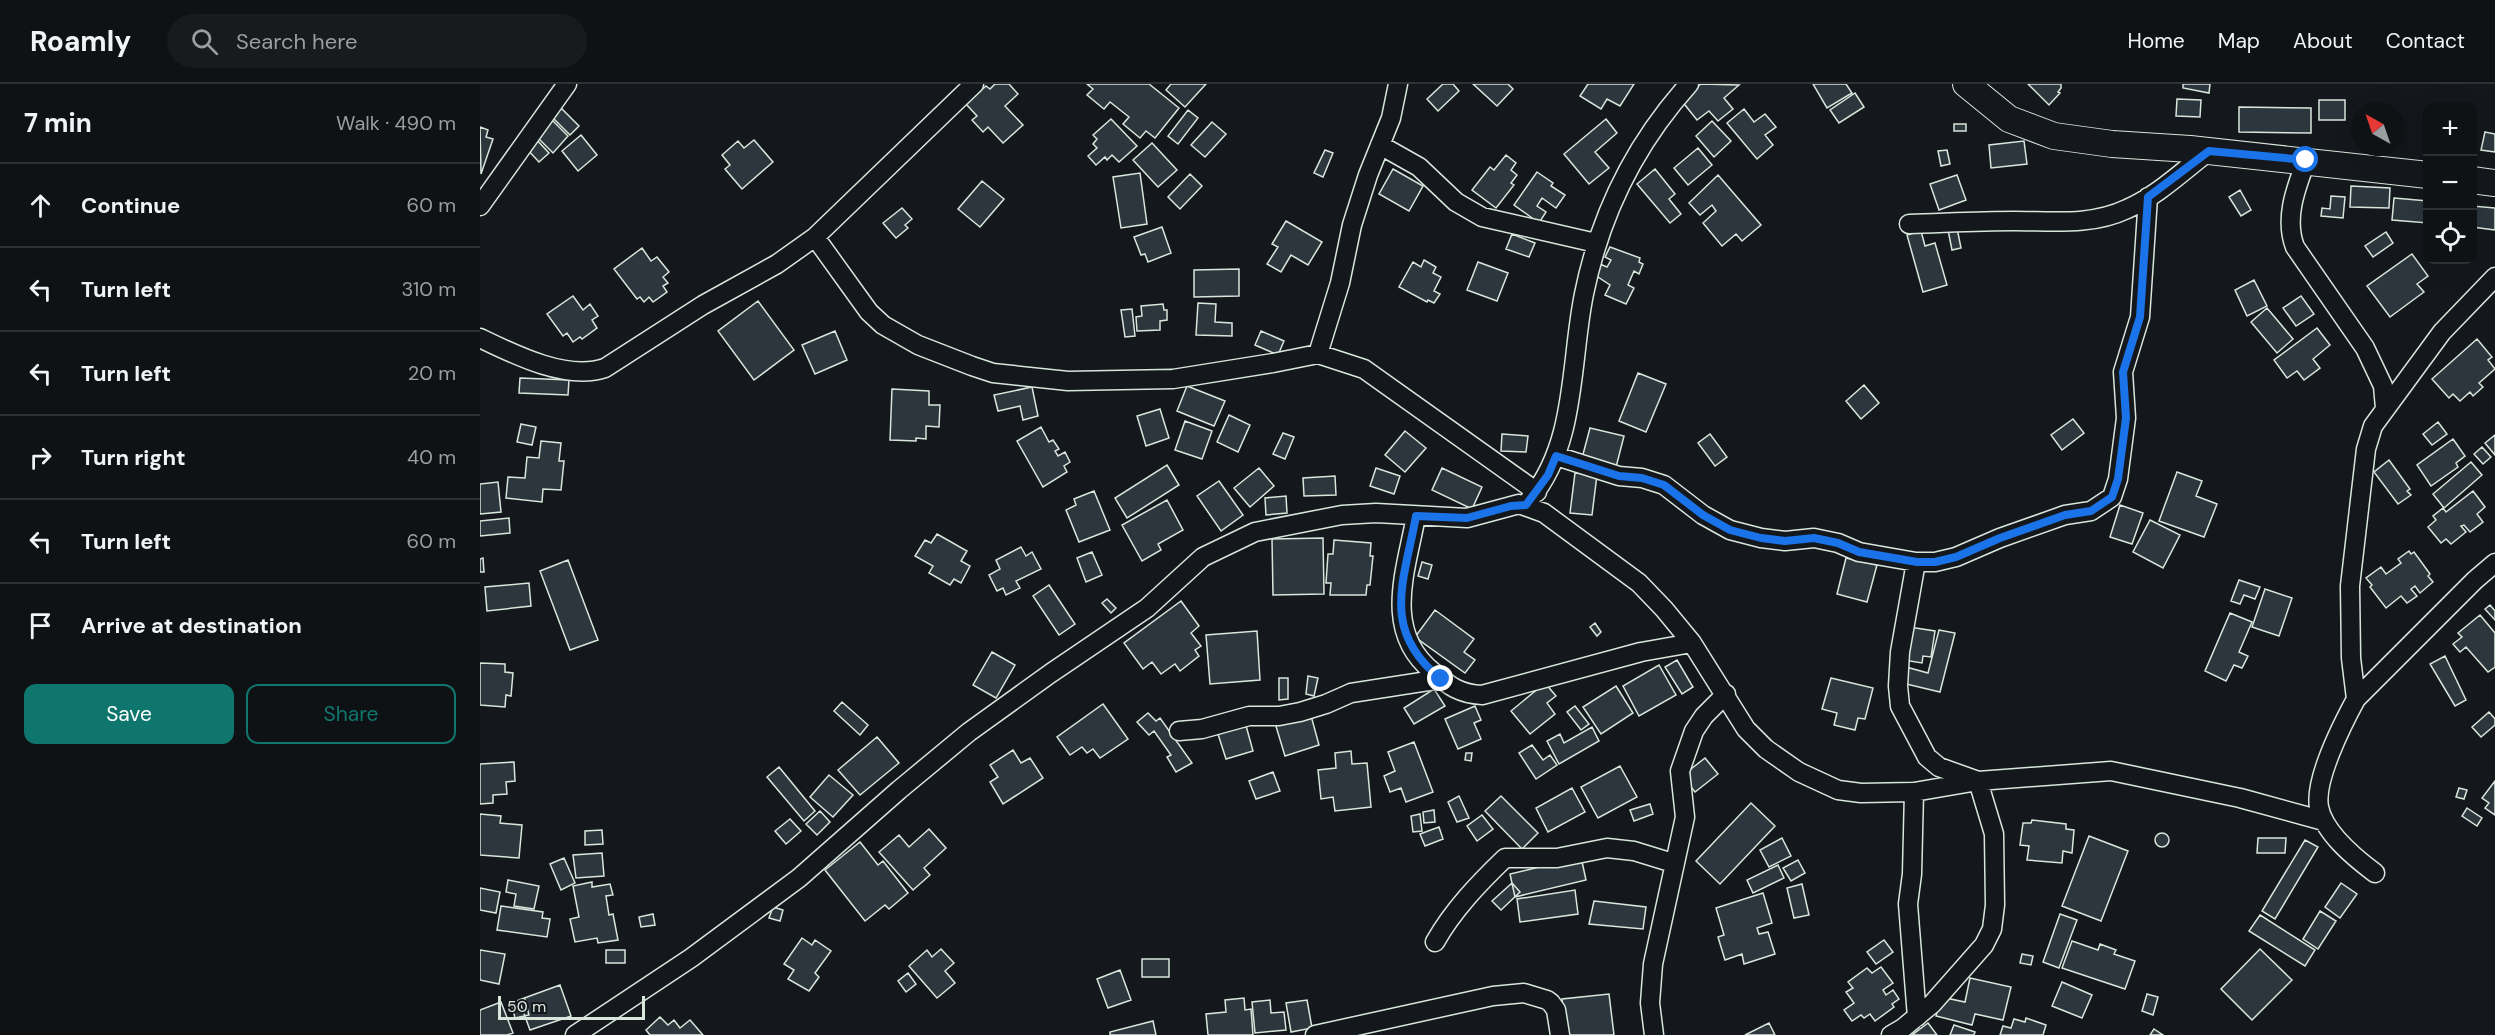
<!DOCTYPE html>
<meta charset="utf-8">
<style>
body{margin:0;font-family:"DM Sans",sans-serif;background:#181b1e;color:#f1f3f6}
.controls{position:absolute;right:18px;top:18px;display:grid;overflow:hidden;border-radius:12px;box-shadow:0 6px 24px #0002}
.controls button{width:54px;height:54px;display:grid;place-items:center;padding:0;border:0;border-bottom:2px solid #2f3234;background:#0f1215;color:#f1f3f6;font:30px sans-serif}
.compass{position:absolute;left:1871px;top:18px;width:54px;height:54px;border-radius:50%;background:#0f1215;box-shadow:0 6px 24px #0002;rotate:320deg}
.scale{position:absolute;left:18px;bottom:15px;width:147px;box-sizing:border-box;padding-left:6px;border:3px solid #d8e6dc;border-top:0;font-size:16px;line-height:21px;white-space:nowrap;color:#d8e6dc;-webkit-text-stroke:4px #14181c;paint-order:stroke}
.stop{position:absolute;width:18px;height:18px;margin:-14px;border:4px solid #1a73e8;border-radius:50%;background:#fff}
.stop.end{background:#1a73e8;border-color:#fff;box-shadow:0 2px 6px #0008}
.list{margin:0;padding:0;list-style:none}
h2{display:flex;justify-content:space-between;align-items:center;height:78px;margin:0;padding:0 24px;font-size:26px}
h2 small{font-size:20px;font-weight:400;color:#9b9ea0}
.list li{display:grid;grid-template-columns:39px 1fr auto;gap:18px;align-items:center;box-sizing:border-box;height:84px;padding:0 24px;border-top:2px solid #2f3234}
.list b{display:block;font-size:22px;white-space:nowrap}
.list em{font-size:20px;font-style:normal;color:#9b9ea0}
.actions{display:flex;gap:12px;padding:18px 24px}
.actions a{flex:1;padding:14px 0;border:2px solid #0f766e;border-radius:12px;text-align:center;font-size:21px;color:#0f766e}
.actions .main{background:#0f766e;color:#fff}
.icon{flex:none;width:33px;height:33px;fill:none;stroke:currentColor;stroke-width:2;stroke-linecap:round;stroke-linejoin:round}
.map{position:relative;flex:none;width:2015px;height:951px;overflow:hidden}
header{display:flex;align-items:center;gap:36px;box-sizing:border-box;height:84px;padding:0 30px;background:#0f1215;border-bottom:2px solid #2f3234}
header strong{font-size:28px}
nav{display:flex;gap:33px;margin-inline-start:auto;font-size:21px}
.search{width:420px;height:54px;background:#181b1e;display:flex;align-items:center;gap:15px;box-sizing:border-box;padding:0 21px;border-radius:33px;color:#9b9ea0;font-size:22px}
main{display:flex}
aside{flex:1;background:#0f1215}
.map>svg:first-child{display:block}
</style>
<header>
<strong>Roamly</strong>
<div class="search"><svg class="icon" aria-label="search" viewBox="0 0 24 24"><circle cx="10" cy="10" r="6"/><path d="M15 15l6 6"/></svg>Search here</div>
<nav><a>Home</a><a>Map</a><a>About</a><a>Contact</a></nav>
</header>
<main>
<aside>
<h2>7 min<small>Walk · 490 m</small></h2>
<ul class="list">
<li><svg class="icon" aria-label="ahead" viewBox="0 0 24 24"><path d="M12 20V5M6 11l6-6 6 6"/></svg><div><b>Continue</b></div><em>60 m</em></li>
<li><svg class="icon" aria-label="left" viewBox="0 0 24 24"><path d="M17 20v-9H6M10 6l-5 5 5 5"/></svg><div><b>Turn left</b></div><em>310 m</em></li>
<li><svg class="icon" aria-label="left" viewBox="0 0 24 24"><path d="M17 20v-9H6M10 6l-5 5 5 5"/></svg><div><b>Turn left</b></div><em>20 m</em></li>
<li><svg class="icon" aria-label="right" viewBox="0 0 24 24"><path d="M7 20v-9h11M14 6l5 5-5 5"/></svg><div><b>Turn right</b></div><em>40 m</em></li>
<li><svg class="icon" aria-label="left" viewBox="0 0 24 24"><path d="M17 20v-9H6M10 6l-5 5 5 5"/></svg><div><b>Turn left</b></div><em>60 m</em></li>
<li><svg class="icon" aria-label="arrive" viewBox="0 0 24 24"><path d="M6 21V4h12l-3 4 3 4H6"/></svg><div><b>Arrive at destination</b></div></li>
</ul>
<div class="actions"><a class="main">Save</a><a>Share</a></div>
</aside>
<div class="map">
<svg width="2015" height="951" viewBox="0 0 2015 951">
<rect width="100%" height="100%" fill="#14181c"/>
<!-- building -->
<path fill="#2c363c" stroke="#d8e6dc" stroke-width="1.5" d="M515 0H529L538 10 525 22 543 41 523 59 508 43 503 48 492 36 497 32 486 20 506 2 510 5Z
M607 0H669L699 24 675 54 666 47 660 54 643 40 649 33 630 18 624 25 607 11 613 5Z
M691 0H726L705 23 686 6Z
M963 0H973L979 7 958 27 947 15Z
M993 0H1028L1033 5 1017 22Z
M1108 0H1154L1140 22 1127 15 1121 25 1100 12Z
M1221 0 1259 1 1244 14 1253 25 1238 37 1229 27 1217 36 1201 16Z
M1333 0H1366L1372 9 1347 24Z
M1548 0H1581V4L1578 8 1580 9 1569 21Z
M1703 0H1730L1729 9 1703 4Z
M1375 9 1384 23 1359 39 1350 26Z
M1697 15 1721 16 1720 33 1696 32Z
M1839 16H1865V36H1839Z
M1759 23 1831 24V49L1759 48Z
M81 24 99 42 90 51 72 33Z
M1264 25 1274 38 1285 30 1296 43 1285 51 1293 61 1277 75 1247 39Z
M708 26 718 34 698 60 688 52Z
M71 35 88 52 73 69 55 51Z
M631 35 657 62 639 78 632 71 627 76 625 73 616 81 608 72 617 64 613 60 617 55 613 51Z
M1126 35 1137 49 1115 68 1129 84 1109 100 1084 70Z
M1232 37 1251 57 1234 73 1216 52Z
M732 38 746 50 725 73 711 61Z
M1474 40H1486V47H1474Z
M0 43 8 46 6 53 13 55 1 90Z
M2005 48 2015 50V68L2001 66Z
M101 51 117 71 98 87 82 67Z
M55 54 69 69 59 78 45 63Z
M274 56 293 78 262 105 245 85 250 81 242 71 258 57 264 64Z
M1544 57 1547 80 1511 84 1509 61Z
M672 59 697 86 678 103 653 76Z
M1218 64 1232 81 1208 101 1194 84Z
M845 66 853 69 843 93 834 89Z
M1467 66 1470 80 1461 82 1458 67Z
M1026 71 1036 79 1031 86 1037 91 1031 99 1034 101 1016 124 992 106 1010 83 1014 86Z
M913 85 943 102 929 127 899 110Z
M1175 85 1195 110 1189 115 1201 130 1190 139 1157 100Z
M1057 88 1073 99 1071 102 1085 111 1076 124 1062 114 1057 122 1066 128 1059 139 1034 121Z
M660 89 667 140 641 144 633 93Z
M710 90 722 102 700 125 688 113Z
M1238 91 1281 141 1262 157 1256 150 1242 162 1223 139 1236 127 1232 121 1220 131 1209 119Z
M1477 91 1486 116 1459 126 1450 100Z
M502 97 524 115 500 143 478 125Z
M1871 102 1910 104 1909 124 1870 123Z
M1760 106 1771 126 1761 132 1749 113Z
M1851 112 1865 113 1863 134 1841 132 1842 124 1850 125Z
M1914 114 1948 117V139L1912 136Z
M1992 122 2015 124V146L1992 143Z
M422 124 432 135 425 141 428 144 416 154 403 139Z
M806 137 842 158 828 181 811 171 801 188 787 180 798 163 792 160Z
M682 143 691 169 668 178 665 170 661 171 654 153Z
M1477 144 1481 164 1472 166 1468 146Z
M1441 147 1445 162 1455 159 1467 201 1443 208 1427 151Z
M1906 148 1913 159 1893 173 1885 162Z
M1032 150 1055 159 1049 173 1026 165Z
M1130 163 1160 174 1159 178 1163 180 1159 190 1154 187 1148 201 1154 204 1146 220 1125 211 1130 201 1115 191 1120 180 1127 183 1131 176 1125 173Z
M162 164 171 177 177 173 189 188 183 193 188 199 183 202 187 208 173 218 169 213 164 218 160 213 157 215 134 185Z
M1932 170 1948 192 1937 200 1944 208 1910 233 1887 202Z
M944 176 956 183 953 189 961 193 954 207 960 210 954 219 948 216 947 218 919 203 933 178 941 183Z
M998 178 1028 189 1017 217 987 206Z
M759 185V212L714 213V186Z
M1774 196 1787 222 1767 232 1755 206Z
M93 212 103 226 110 220 118 232 112 236 117 244 102 255 100 253 93 258 87 249 83 252 67 230Z
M1821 212 1834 230 1816 242 1803 224Z
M278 217 314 266 274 296 238 247Z
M718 219 736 220 735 238 752 239V252L716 251Z
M683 220 684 226H687V236L680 237V246L657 247 656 233 662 232 661 222Z
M1787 224 1813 255 1797 269 1771 238Z
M652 225 655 252 645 253 641 226Z
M1837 244 1850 261 1833 275 1840 284 1824 296 1817 287 1807 294 1794 276Z
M355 247 367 276 335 290 322 261Z
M781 247 804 257 798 271 775 261Z
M1997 255 2012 273 2008 276 2015 285 1999 299 2003 303 1993 312 1990 308 1980 317 1973 310 1969 314 1952 295Z
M1158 289 1186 300 1166 348 1139 337Z
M40 294 89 296 88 311 39 309Z
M1384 301 1399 319 1381 335 1366 317Z
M707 302 745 317 734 342 697 327Z
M552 303 558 332 543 336 540 322 518 327 514 311Z
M412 305 449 307V321H460L459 343 446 342V355L436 354V357L410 356Z
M680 325 689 354 666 362 657 332Z
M749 331 770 341 758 368 737 358Z
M1593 335 1604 349 1582 366 1571 351Z
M705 337 732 347 722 375 695 366Z
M1958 338 1967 350 1952 361 1943 350Z
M41 340 56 343 52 361 37 358Z
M561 343 569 358 573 356 579 365 575 367 578 372 585 368 590 378 584 382 587 388 563 403 537 357Z
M1110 344 1144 352 1135 387 1101 378Z
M925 347 946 364 925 388 905 371Z
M803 349 814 353 805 375 793 370Z
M1022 350 1048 352 1046 368 1021 367Z
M1230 350 1247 373 1235 382 1218 359Z
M2015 351V371L2005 359Z
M1973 355 1985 372 1976 379 1978 383 1951 402 1937 381Z
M61 357 81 359 79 377H84L81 406 63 405 62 418 26 414 28 393 45 394 47 373 59 374Z
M2002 363 2011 373 2003 380 1994 370Z
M1909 376 1930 405 1927 407 1931 411 1918 420 1894 388Z
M1991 378 2002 391 1964 424 1953 410Z
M687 381 699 401 647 434 635 414Z
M779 384 794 402 770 423 754 404Z
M896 384 920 392 914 410 890 402Z
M962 384 1002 403 992 425 952 406Z
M1697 388 1722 397 1716 412 1737 420 1724 453 1679 437Z
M1095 389 1117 391 1112 431 1090 429Z
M855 392 856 411 824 412 823 394Z
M739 397 763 431 741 447 717 412Z
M18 398 21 428 0 430V400Z
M614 407 630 446 599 458 586 426 596 421 594 415Z
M1993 407 2005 423 1997 430 2003 438 1990 448 1984 441 1981 442 1986 448 1971 460 1966 455 1961 459 1948 443 1956 436 1953 432 1963 424 1966 428Z
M806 412 807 429 786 431 785 414Z
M687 416 703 446 678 460 681 466 662 477 642 441Z
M1640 421 1663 429 1652 460 1630 453Z
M29 434 30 449 0 452V437Z
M1670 436 1700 451 1683 484 1653 468Z
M457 450 487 467 481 477 490 482 481 499 474 495 470 501 449 489 453 482 435 472 445 456 451 459Z
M843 454 844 510 793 511 792 455Z
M854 456 891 459 890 472H893L890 501H887L886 511H850L851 499H846L848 470H853Z
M541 463 546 472 552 468 561 485 536 497 540 504 526 511 523 504 517 507 509 491 520 485 516 476Z
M1929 467 1931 470 1934 468 1950 490 1948 492 1953 498 1940 509 1935 502 1931 505 1937 512 1927 519 1921 512 1906 524 1890 503 1892 501 1886 494 1901 483 1906 490 1921 479 1918 475Z
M612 468 622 491 606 498 597 474Z
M3 474 4 488H0V475Z
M1366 474 1397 481 1387 518 1357 510Z
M88 476 118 556 90 566 60 487Z
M942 478 952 481 948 495 938 492Z
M1759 496 1780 503 1775 515 1764 511 1760 520 1751 517Z
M49 499 51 522 7 527 5 503Z
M569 501 595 540 579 551 553 512Z
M1785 505 1812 514 1799 552 1772 543Z
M627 515 636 524 631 529 622 519Z
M701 517 719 542 711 549 721 562 715 566 719 572 700 587 695 580 681 590 672 578 663 585 644 559Z
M2010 521 2015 527V536L2005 525Z
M955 526 994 555 984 568 995 576 985 589 935 553Z
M1750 529 1772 538 1759 568 1768 572 1762 584 1754 581 1746 597 1725 587Z
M2000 531 2015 549V583L2008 588 1986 563 1980 568 1973 560 1982 553 1978 549Z
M1115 539 1121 548 1117 552 1110 543Z
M1429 543 1455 547 1451 573 1443 572 1442 579 1423 576Z
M1459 546 1475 549 1460 608 1422 599 1426 583 1448 589Z
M777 547 780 596 730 600 726 551Z
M512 568 535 581 516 614 493 601Z
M1965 572 1986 616 1975 622 1950 580Z
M1197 576 1213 603 1202 610 1185 583Z
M0 579 25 580V588L33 589 31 612 26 611 25 623 0 621Z
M1179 581 1196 611 1159 632 1143 602Z
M828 592 838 594 834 612 826 610Z
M799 594H808V615L799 616Z
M1351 594 1393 604 1385 635 1378 634 1375 646 1354 641 1357 629 1342 625Z
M1065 599 1076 612 1067 619 1075 630 1050 650 1031 627Z
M1136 602 1153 629 1121 650 1103 623Z
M954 605 965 622 934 640 924 624Z
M362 618 388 641 380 651 354 627Z
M623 620 648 655 620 674 613 665 607 669 602 663 590 671 577 653Z
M995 622 1001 636 994 639 1001 655 978 665 965 635Z
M1095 622 1109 640 1101 646 1087 628Z
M830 628 839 661 805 672 795 639Z
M2009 628 2015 635V641L2001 653 1992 643Z
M668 629 676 637 680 634 712 679 696 688 687 673 691 671 674 647 669 651 657 638Z
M765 638 773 667 746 675 737 647Z
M1112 643 1119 657 1079 680 1067 657 1080 650 1084 659Z
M397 653 419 679 380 711 358 686Z
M934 658 953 708 926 718 921 704 910 708 904 692 915 687 908 668Z
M1052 661 1063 676 1070 671 1077 681 1056 695 1039 669Z
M533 666 541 679 550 674 563 694 523 720 510 698 518 693 510 681Z
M871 667 872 680 887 679 891 723 855 727 853 713 841 715 838 686 856 684 855 669Z
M986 669H992L991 677 985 676Z
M1225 674 1238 690 1215 708 1202 692Z
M34 678 35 697 26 698 27 710 13 711V719L0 720V680Z
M1140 682 1157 713 1118 734 1101 703Z
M299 683 335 727 324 737 287 693Z
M793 688 800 707 776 715 769 697Z
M349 691 373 711 353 733 330 713Z
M2015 697V731L2005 724 2009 719 2002 714Z
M1092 704 1105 728 1068 748 1056 724Z
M1979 704 1987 706 1984 715 1976 713Z
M979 712 989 734 977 738 968 718Z
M1021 712 1058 749 1042 765 1005 727Z
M1271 719 1295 742 1240 800 1216 777Z
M1170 720 1173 730 1154 737 1150 726Z
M1987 724 2002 734 1997 742 1982 732Z
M954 726 955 738 944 739 943 728Z
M340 727 350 738 337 751 326 740Z
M0 730 21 732 20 739 42 741 39 774 0 771Z
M940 730 942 747 933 748 931 732Z
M1002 731 1013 745 997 757 987 742Z
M310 735 321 747 306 760 295 747Z
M1552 736 1586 740V745L1594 746 1592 769 1583 767 1582 779 1547 776 1549 762 1540 761 1543 739H1551Z
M959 743 963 755 945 762 940 750Z
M449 745 466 764 444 784 450 791 433 806 399 768 419 751 429 763Z
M122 746 123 760 105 761V747Z
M1675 756a7 7 0 1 1 14 0a7 7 0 1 1-14 0Z
M1609 752 1648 767 1621 837 1582 822Z
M1302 754 1311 772 1289 783 1280 766Z
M1778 754H1806L1805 769H1777Z
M1825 756 1838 763 1795 835 1782 827Z
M380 758 398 781 403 777 428 809 409 825 405 821 385 837 345 786Z
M122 769 124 792 96 794 93 771Z
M1101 773 1106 796 1035 813 1030 790Z
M84 774 95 799 81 806 70 780Z
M1318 776 1325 789 1311 797 1303 784Z
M1298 781 1304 794 1273 809 1267 796Z
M28 796 59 802 54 825 34 822 36 810 26 808Z
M112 798V803L130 800 133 811 126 812 129 831 133 830 138 856 118 859 117 854 95 858 90 835 99 833 93 802Z
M1032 799 1040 808 1021 826 1012 817Z
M1861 799 1877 810 1860 834 1845 823Z
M1322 800 1329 831 1314 834 1307 804Z
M0 804 20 808 16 829 0 826Z
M1095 806 1098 830 1040 838 1037 815Z
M1283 809 1292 839 1277 844 1279 850 1288 848 1295 870 1264 880 1262 870 1245 876 1238 853 1244 851 1236 824Z
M1114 817 1166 823 1163 845 1109 840Z
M21 822 63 828 62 834 70 835 67 853 17 846Z
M293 823 303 826 300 837 289 834Z
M1840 827 1856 837 1838 865 1823 855Z
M173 830 175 841 161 843 159 833Z
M1580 830 1597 836 1579 884 1563 878Z
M1780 831 1835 866 1825 882 1769 847Z
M322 854 332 861 335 856 351 867 335 889 339 893 329 907 308 895 314 886 304 880Z
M1404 856 1413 868 1396 880 1387 868Z
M1592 857 1618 866 1620 860 1636 866 1634 870 1655 877 1645 905 1582 884Z
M461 865 474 879 465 887 475 899 457 914 429 882 447 866 452 873Z
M1780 865 1812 896 1772 936 1741 905Z
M0 866 25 870 19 900 0 896Z
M126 866H145V879H126Z
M1542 870 1553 872 1551 881 1540 879Z
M662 875H689V893H662Z
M1401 883 1413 899 1403 906 1406 911 1413 906 1419 915 1412 920 1414 923 1395 937 1390 930 1384 934 1381 931 1372 937 1364 926 1374 919 1366 908 1373 904 1368 898 1387 884 1392 889Z
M640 886 651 916 628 924 617 895Z
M428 889 436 900 426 908 418 897Z
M1490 894 1531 903 1523 936 1495 930 1492 941 1456 932 1461 913 1485 918Z
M1582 898 1612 911 1602 934 1572 922Z
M80 901 91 932 50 946 39 916Z
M1129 910 1134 951H1086L1082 915Z
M1667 910 1678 913 1673 931 1662 927Z
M764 914 765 926 771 925 773 951H728L726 930 746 928 745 916Z
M45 915 49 931 35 934 31 918Z
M790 916 791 929 804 928 806 946 775 949 772 918Z
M827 916 832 944 811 948 806 919Z
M21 918 33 949 27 951H0V926Z
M180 933 188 941 194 936 200 944 210 936 223 951H170L166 946Z
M1546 934 1566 941 1563 951H1520L1523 942 1531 944 1534 935 1545 938Z
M673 937 676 951H630V948Z
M1289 939 1295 951H1265Z
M1448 939 1457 951H1432Z
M1474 941 1495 948 1494 951H1470Z
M1674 945 1683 951H1670Z"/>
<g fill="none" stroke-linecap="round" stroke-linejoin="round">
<!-- street casing -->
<g stroke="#d8e6dc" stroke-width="21">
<path id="street" d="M900 61 939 83 976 118 1002 133 1116 159
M1826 77C1816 104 1804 134 1815 163L1885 264 1903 302 1905 324
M0 122 87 0
M1429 140C1464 139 1499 137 1534 137 1573 137 1611 142 1647 125 1677 112 1703 87 1729 67
M335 153 389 228 403 241 438 261 492 282 513 289 588 297 693 295 793 279 838 270 884 285 1057 408
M0 254C35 271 87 297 125 284L223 221 297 180 335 153 494 0
M838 270 860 199 872 141 888 91 911 34 918 0
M1076 372 1139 392 1162 394 1184 401 1223 431 1250 446 1281 454 1305 457 1334 454 1358 459 1379 468 1436 478H1455L1476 473 1520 454 1585 431 1611 427 1632 413 1638 395 1646 334 1643 288 1660 233 1668 113
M1050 415C1097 359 1090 278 1104 210 1120 131 1155 60 1209 0
M936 432C926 487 902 547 953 588 969 602 980 610 1002 611L1161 568 1212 559
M1876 615 1871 574 1870 502 1886 365 1893 342 1962 248 2015 193
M699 647 722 645 769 632H799L820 628 846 620 871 609 961 595
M1434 708 1432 790 1428 820 1437 933
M1895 789C1875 774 1844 749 1839 723 1834 696 1863 639 1876 615L1995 496 2015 479
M955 858C973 826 999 799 1025 774H1077L1127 764 1154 767 1193 779
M95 951 211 874 319 794 419 706 489 648 571 589 667 524 723 473 775 448 862 431 896 429 987 434 1039 420 1064 429 1159 499 1184 525 1212 559 1266 645 1286 665 1319 688 1358 706 1381 709 1434 708 1498 697 1631 687 1760 714 1844 737
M835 951 1013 912 1044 909 1067 916 1071 919 1076 926 1080 951
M1174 951 1170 919 1173 880 1205 733 1200 687 1214 647 1224 632 1246 610
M1411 951 1423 944 1452 920 1504 861 1512 845 1515 821 1514 750 1498 697 1459 683 1447 673 1420 622 1418 602 1420 568 1436 478"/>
</g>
<!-- secondary casing -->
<g stroke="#d8e6dc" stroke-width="28">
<path id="secondary" d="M1486 0 1529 35 1574 52 1632 60 1710 65 1948 91
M1992 96 2015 99"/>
</g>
<!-- street -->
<use href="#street" stroke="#14181c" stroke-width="18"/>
<!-- secondary -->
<use href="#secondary" stroke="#14181c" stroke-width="26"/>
</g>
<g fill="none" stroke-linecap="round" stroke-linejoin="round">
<!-- route -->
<path stroke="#1a73e8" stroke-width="8" d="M961 595C900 546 924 498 936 432L987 434 1031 422 1046 421 1068 391 1076 372 1139 392 1162 394 1184 401 1223 431 1250 446 1281 454 1305 457 1334 454 1358 459 1379 468 1437 478H1455L1476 473 1520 454 1585 431 1611 427 1632 413 1638 395 1646 334 1643 288 1660 233 1668 113 1729 67 1826 76"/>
</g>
</svg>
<div class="controls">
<button>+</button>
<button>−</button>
<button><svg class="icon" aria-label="locate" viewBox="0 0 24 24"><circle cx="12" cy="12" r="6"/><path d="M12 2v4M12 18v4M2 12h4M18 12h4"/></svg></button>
</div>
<svg class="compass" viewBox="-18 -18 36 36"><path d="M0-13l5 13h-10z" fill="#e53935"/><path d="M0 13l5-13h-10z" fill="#9b9ea0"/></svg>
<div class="scale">50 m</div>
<div class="stop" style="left:1826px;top:76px"></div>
<div class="stop end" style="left:961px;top:595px"></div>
</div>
</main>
